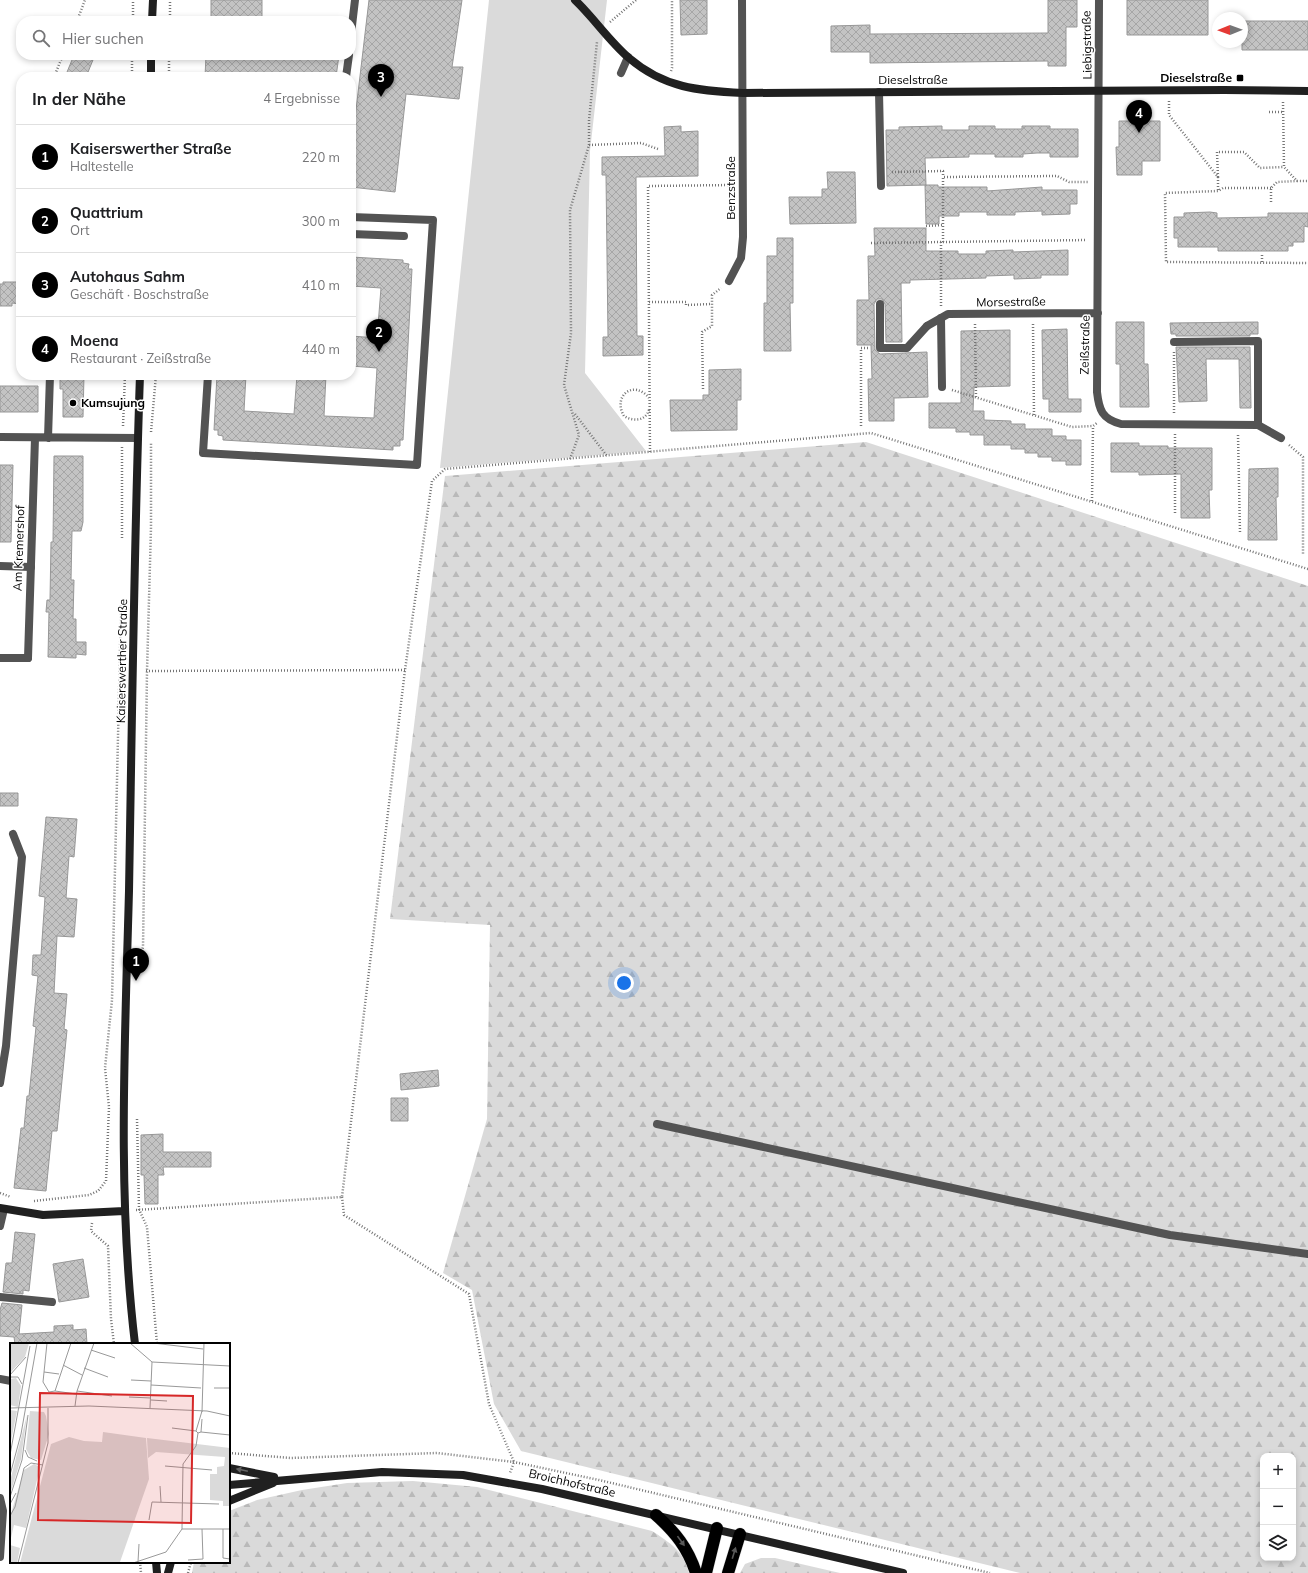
<!DOCTYPE html>
<html lang="de">
<meta charset="utf-8">
<style>
body{margin:0;font-family:Mulish,sans-serif;background:#f6f6f6;color:#202124}
.controls{position:absolute;right:12px;bottom:12px;display:grid;overflow:hidden;border-radius:8px;box-shadow:0 2px 6px #0003}
.controls button{width:36px;height:36px;display:grid;place-items:center;padding:0;border:0;border-bottom:1px solid #e0e0e0;background:#fff;color:#202124;font:20px sans-serif}
.compass{position:absolute;left:1212px;top:12px;width:36px;height:36px;border-radius:50%;background:#fff;box-shadow:0 2px 6px #0003;rotate:269deg}
.you{position:absolute;left:624px;top:983px;width:14px;height:14px;margin:-10px;border:3px solid #fff;border-radius:50%;background:#1a73e8;box-shadow:0 0 0 6px #1a73e833}
.badge{display:grid;place-items:center;width:26px;height:26px;border-radius:50%;background:#000;color:#fff;font-size:13px;font-weight:700}
.pin{position:absolute;translate:-50% -33px;filter:drop-shadow(0 1px 2px #0008)}
.pin::after{content:'';position:absolute;top:21px;width:14px;height:12px;background:inherit;clip-path:polygon(0 0,100% 0,50% 100%)}
.list{margin:0;padding:0;list-style:none}
h2{display:flex;justify-content:space-between;align-items:center;height:52px;margin:0;padding:0 16px;font-size:17px}
h2 small{font-size:13px;font-weight:400;color:#757577}
.list li{display:grid;grid-template-columns:26px 1fr auto;gap:12px;align-items:center;box-sizing:border-box;height:64px;padding:0 16px;border-top:1px solid #e0e0e0}
.list b{display:block;font-size:15px;white-space:nowrap}
.list p{margin:0;font-size:13px;white-space:nowrap;color:#757577}
.list em{font-size:13px;font-style:normal;color:#757577}
.icon{flex:none;width:22px;height:22px;fill:none;stroke:currentColor;stroke-width:2;stroke-linecap:round;stroke-linejoin:round}
.map{position:relative;flex:none;width:1308px;height:1573px;overflow:hidden}
.search{position:absolute;background:#fff;box-shadow:0 2px 6px #0003;left:16px;top:16px;width:340px;height:44px;display:flex;align-items:center;gap:10px;box-sizing:border-box;padding:0 14px;border-radius:16px;color:#757577;font-size:15px}
.panel{position:absolute;background:#fff;box-shadow:0 2px 6px #0003;left:16px;top:72px;width:340px;height:308px;border-radius:16px}
.map>svg:first-child{display:block}
</style>
<div class="map">
<svg width="1308" height="1573" viewBox="0 0 1308 1573">
<defs>
<pattern id="forest-firs" width="22" height="20" patternUnits="userSpaceOnUse"><rect width="22" height="20" fill="#dadada"/><path d="M5 1l3.5 6h-7zM16 11l3.5 6h-7z" fill="#b9b9b9"/></pattern>
<pattern id="building-cross-hatch" width="8" height="8" patternUnits="userSpaceOnUse"><rect width="8" height="8" fill="#c3c3c3"/><path d="M0 0l8 8M0 8l8-8" fill="none" stroke="#a6a6a6"/></pattern>
</defs>
<rect width="100%" height="100%" fill="#fff"/>
<!-- forest -->
<path fill="url(#forest-firs)" fill-rule="evenodd" d="M866 442 1308 586V1573H1020L521 1451 494 1404 472 1290 443 1273 487 1119 490 925 390 919 445 476ZM1263 1456H1293V1558H1263Z
M413 1481 477 1487 652 1531C669 1542 685 1552 689 1573H192L194 1562H229V1511L257 1500 302 1490 347 1483Z
M761 1558H775L840 1573H740L745 1564Z"/>
<!-- green -->
<path fill="#dadada" d="M489 0H607L590 151 585 373 646 451 440 468Z"/>
<!-- building -->
<path fill="url(#building-cross-hatch)" stroke="#979797" d="M211 0H262V21H211Z
M369 0H462L452 67H463L459 99 406 94 395 192 351 187V152Z
M680 0H707V34L681 35Z
M1048 0H1077V27H1066V66H1048V61L870 63V52H831V26L870 25V34L1048 33Z
M1127 0H1208V35H1127Z
M1242 21H1308V50H1242Z
M74 55H95L86 77H65Z
M206 55H339L336 77H205Z
M1119 121H1160V161H1142V175H1117L1116 147H1119Z
M681 126V132L698 131V176L636 177 637 336H643V355L603 356V337H608L606 175H602V157L665 156 664 127Z
M942 126V130H969V126H995V129H1022V126H1050V129H1078V157H1050V153H1037L1023 154V157H995V154H969V157L925 158 926 185 887 186 886 130H899V127Z
M827 172H855L856 223 790 224 789 197H822V189H828Z
M925 185H938V187H987V191L1042 187V190H1077V204H1070V214L1042 215V211L1015 212V215H987V212H959V216H939V224H926Z
M1210 212 1217 213V218L1268 217V213H1308V227L1304 226V242H1293V246H1288V251H1218V247H1178V238H1174V217H1184V213Z
M874 228H926V251H958V254H986V251L1013 250V252L1068 250V275H1041V278L1014 279V275L986 276V278L910 280V283H901L902 342H886L885 304 882 299H877L874 304 875 350 880 354 927 352 928 397 894 398V421H869L868 379H872L871 345H857V300H869L868 256H875Z
M777 238H793V303H790L791 351H764V303H767V256H777Z
M351 257 403 260V263L409 264 408 269H412L403 440H400V446H393V450L223 440V436L218 435V430H214L217 375H246L244 411 294 414 297 375H326L324 416 374 418 377 368 351 366V336L377 338 381 288 351 286Z
M3 282H21V304L12 303V306H0V284H3Z
M1116 322H1144V364H1148L1149 407H1120V364H1116Z
M1258 322V334H1250V336H1176V334H1171L1170 323Z
M1067 329 1068 399H1081V412H1049V399H1043L1042 330Z
M1010 330V386L974 387 973 411H984V420L1011 421V424H1025V429H1052V436H1066V440H1081V465H1066V461H1052V457H1038V453H1025V449H1011V445H984V435H970V432H956V428H929V403H961V331Z
M1176 347H1250L1251 408H1240L1239 359H1206L1207 401 1179 402Z
M741 369V400H737V430L671 431 670 400H703V395H709V370Z
M60 375H84L83 417H63V389H60Z
M0 386H38V412H0Z
M1111 443H1139V446H1168V448H1212V490H1209L1210 518H1181V474L1139 475V472H1111Z
M54 456H83V522L81 531H72L71 580H74L73 619H76V642H86V655L76 654V658L48 657 49 612H46L47 600H50L51 542H53Z
M0 465H13L11 542H0Z
M1278 468V497H1276L1277 540H1248L1249 469Z
M0 793H18V806H0Z
M46 817 77 819 74 857 69 856 66 898 77 899 74 937 57 936 54 993 67 994 64 1029 67 1030 57 1131H52L46 1191 14 1188 21 1128H24L27 1096H29L36 1027 33 1026 38 976 32 975 33 955H41L45 897 39 896Z
M438 1070 439 1086 401 1090 400 1074Z
M391 1098H408V1121H391Z
M163 1134V1152H211V1167H163L164 1175H158V1204H145L144 1175H141V1135Z
M15 1232 35 1234 29 1291 23 1290V1294L3 1292 6 1263H12Z
M83 1259 89 1297 59 1302 53 1264Z
M2 1303 22 1305 19 1334 54 1332V1326L73 1325V1330L86 1329 87 1344H15L14 1337 0 1336V1310Z"/>
<g fill="none" stroke-linecap="round" stroke-linejoin="round">
<!-- highway casing -->
<g stroke="#dbdbdb" stroke-width="13">
<path id="highway" d="M656 1515C675 1532 688 1548 696 1573
M706 1573 717 1528
M728 1573 740 1534"/>
</g>
<!-- path -->
<path stroke="#757575" stroke-width="2.5" stroke-dasharray="1 2" stroke-linecap="butt" d="M77 21 85 0
M133 21V0
M170 21V0
M610 22 636 0
M671 71 672 68V0
M54 77 63 55
M132 77V55
M169 77V55
M1169 101V115L1218 177 1217 152H1244L1260 168 1284 167
M1283 102 1284 167 1297 181H1308
M1269 112H1283
M589 145 641 143 658 149
M892 172 943 171V177
M1218 177V191
M1271 188H1223L1218 191 1165 193 1166 262 1308 263
M1271 202V188L1277 182 1297 181
M926 226 943 225
M941 242V306
M943 242V177L1057 176 1069 182H1088
M871 243 1087 240
M1262 262V254
M649 302H686V305L712 304
M975 324 976 397
M1033 324 1034 415
M1174 352V413
M703 389 702 332 712 326V295L721 288
M952 390 1072 427 1093 426 1097 423
M649 410C645 422 632 421 624 416 612 396 634 379 649 398
M575 414 607 456
M123 426 125 375
M861 426V348H870
M151 432 156 375
M1175 434V513
M1238 435 1240 533
M1289 445 1303 457V554
M122 447V538
M650 452 648 186 732 185
M570 459 579 435 564 385 571 333 570 210 589 145V120L597 42
M1092 501 1093 426
M146 671 405 670
M139 960 143 947 147 671 151 527V443
M137 1119 139 1209 147 1227 157 1344
M0 1193 11 1197
M342 1197 344 1215 469 1294 489 1404 514 1462 510 1473
M34 1201 89 1195 98 1191 106 1181 109 1107 105 1068 112 1000 121 605
M136 1210 342 1197 405 670 432 481 445 469 871 433 1308 569
M92 1223 91 1231 108 1246 111 1319 114 1344
M229 1453 291 1458 437 1453 514 1462 599 1480 990 1573
M140 1562 141 1573
M188 1573 191 1562"/>
<!-- lane -->
<path stroke="#535353" stroke-width="8" d="M621 73 628 57
M879 92 881 186
M351 234 404 236
M880 304V348H907L927 326
M941 318 942 387
M1174 342 1258 341V425
M208 375 203 453 417 465 433 220 351 217
M0 566 31 567
M0 658H28
M657 1124 1170 1235 1308 1254
M0 1297 52 1302
M0 1379 11 1381
M0 1498 3 1511 0 1557"/>
<!-- street -->
<path stroke="#535353" stroke-width="8" d="M1099 0 1097 392C1099 410 1102 419 1121 424L1258 425 1281 438
M351 34 355 0
M346 77 349 55
M729 281 741 258 743 237 742 0
M927 326 948 314 1098 313
M0 437 138 438
M48 438 50 375
M28 658 35 438
M0 1083 6 1046 22 857 13 834
M0 1226 4 1209"/>
<!-- secondary -->
<path stroke="#202020" stroke-width="8" d="M575 0C594 18 609 41 629 58 664 88 699 91 743 93L1224 90 1308 91
M152 21 153 0
M151 77V55
M0 1208 43 1215 124 1211
M135 1344C117 1194 125 1042 129 891 132 719 134 547 140 375
M229 1468 274 1477
M229 1485 382 1472 463 1475 542 1489 903 1573
M229 1501 273 1483
M156 1562 157 1573
M168 1573 171 1562"/>
<!-- highway -->
<use href="#highway" stroke="#000" stroke-width="12"/>
</g>
<!-- one-way arrows -->
<defs><path id="oneway-solid" d="M-6-.8H1V-3.2L6.5 0L1 3.2V.8H-6Z"/></defs>
<use fill="#636363" href="#oneway-solid" transform="translate(242 1470) rotate(-168)"/>
<g fill="#595959">
<use href="#oneway-solid" transform="translate(681 1541) rotate(54)"/>
<use href="#oneway-solid" transform="translate(734 1553) rotate(-73)"/>
</g>
<!-- markers -->
<g fill="#000" stroke="#fff" stroke-width="1.5">
<rect x="1236" y="74" width="8" height="8" rx="2"/>
<circle cx="73" cy="403" r="4"/>
</g>
<g text-anchor="middle" stroke-width="3" stroke-linejoin="round" paint-order="stroke">
<!-- street labels -->
<g font-size="12" fill="#000" stroke="#fff">
<text transform="translate(1087 45) rotate(-91)" y="4">Liebigstraße</text>
<text x="913" y="84">Dieselstraße</text>
<text transform="translate(731 188) rotate(-90)" y="4">Benzstraße</text>
<text transform="translate(1011 302) rotate(-1)" y="4">Morsestraße</text>
<text transform="translate(1085 345) rotate(-89)" y="4">Zeißstraße</text>
<text transform="translate(19 548) rotate(-88)" y="4">Am Kremershof</text>
<text transform="translate(122 661) rotate(-89)" y="4">Kaiserswerther Straße</text>
<text transform="translate(572 1483) rotate(13)" y="4">Broichhofstraße</text>
</g>
<!-- poi labels -->
<g font-size="12" font-weight="bold" fill="#000" stroke="#fff" text-anchor="end">
<text x="1232" y="82">Dieselstraße</text>
<text x="81" y="407" text-anchor="start">Kumsujung</text>
</g>
</g>
<!-- overview -->
<g transform="translate(10 1343)">
<rect width="220" height="220" fill="#fff"/>
<path d="M0 0H19L15 14 0 30ZM6 35 11 43 8 64 0 62V36ZM0 67 7 68 0 103ZM20 68 34 69 36 73 39 91 31 117 21 115 16 106ZM17 72 11 116 0 151V138ZM93 89 136 95 139 136 110 219 10 220 41 101 59 94 74 98 92 99ZM24 121 30 124 16 185 4 182 0 199V174L14 127ZM0 202 10 205 7 220H1Z" fill="#dadada"/>
<path d="M137 95 220 105V163H213V158L200 157V131H207V124L214 123 215 114 146 109 138 115Z" fill="#dadada"/>
<path fill="none" stroke="#999" stroke-width="1" d="M37 0 33 39 39 49 45 48 66 51M120 0 142 19 140 65M143 0 193 6M81 7 105 15M142 19 220 23M53 22 72 32M74 25 98 34M34 29 49 31M0 32 16 14M0 34H8L12 41M121 37 141 38M141 42 191 45M204 45H220M45 48 61 0M67 48 102 53M119 54 141 55M141 57 157 58M65 63 67 48 84 0M0 65 79 63 197 68 220 73M192 69 194 0M162 85 186 88M191 89 220 92M188 90 191 89 192 76M15 107 18 114 27 118M0 112 20 3M155 123 202 127M0 132 11 91 27 0M150 143 151 159M0 154 12 117 18 72M0 161 6 150M0 173 5 164 14 125 21 120 33 122M139 177 142 159 209 161M172 186 173 121 186 103 188 90 186 88 192 68M172 186H220M213 186V215L220 216M178 217 193 216 192 186M128 219 129 201M8 220 38 100V65M123 220 156 209 172 186"/>
<path fill="#d62828" fill-opacity="0.15" stroke="#d62828" stroke-width="2" d="M30 50 183 53 181 180 28 177Z"/>
<rect width="220" height="220" fill="none" stroke="#000" stroke-width="2"/>
</g>
</svg>
<div class="controls">
<button>+</button>
<button>−</button>
<button><svg class="icon" aria-label="layers" viewBox="0 0 24 24"><path d="M12 4l9 5-9 5-9-5zM3 14l9 5 9-5"/></svg></button>
</div>
<svg class="compass" viewBox="-18 -18 36 36"><path d="M0-13l5 13h-10z" fill="#e53935"/><path d="M0 13l5-13h-10z" fill="#757577"/></svg>
<div class="you"></div>
<div class="pin badge" style="left:136px;top:981px">1</div>
<div class="pin badge" style="left:379px;top:352px">2</div>
<div class="pin badge" style="left:381px;top:97px">3</div>
<div class="pin badge" style="left:1139px;top:133px">4</div>
<div class="search"><svg class="icon" aria-label="search" viewBox="0 0 24 24"><circle cx="10" cy="10" r="6"/><path d="M15 15l6 6"/></svg>Hier suchen</div>
<section class="panel">
<h2>In der Nähe<small>4 Ergebnisse</small></h2>
<ul class="list">
<li><span class="badge">1</span><div><b>Kaiserswerther Straße</b><p>Haltestelle</p></div><em>220 m</em></li>
<li><span class="badge">2</span><div><b>Quattrium</b><p>Ort</p></div><em>300 m</em></li>
<li><span class="badge">3</span><div><b>Autohaus Sahm</b><p>Geschäft · Boschstraße</p></div><em>410 m</em></li>
<li><span class="badge">4</span><div><b>Moena</b><p>Restaurant · Zeißstraße</p></div><em>440 m</em></li>
</ul>
</section>
</div>
